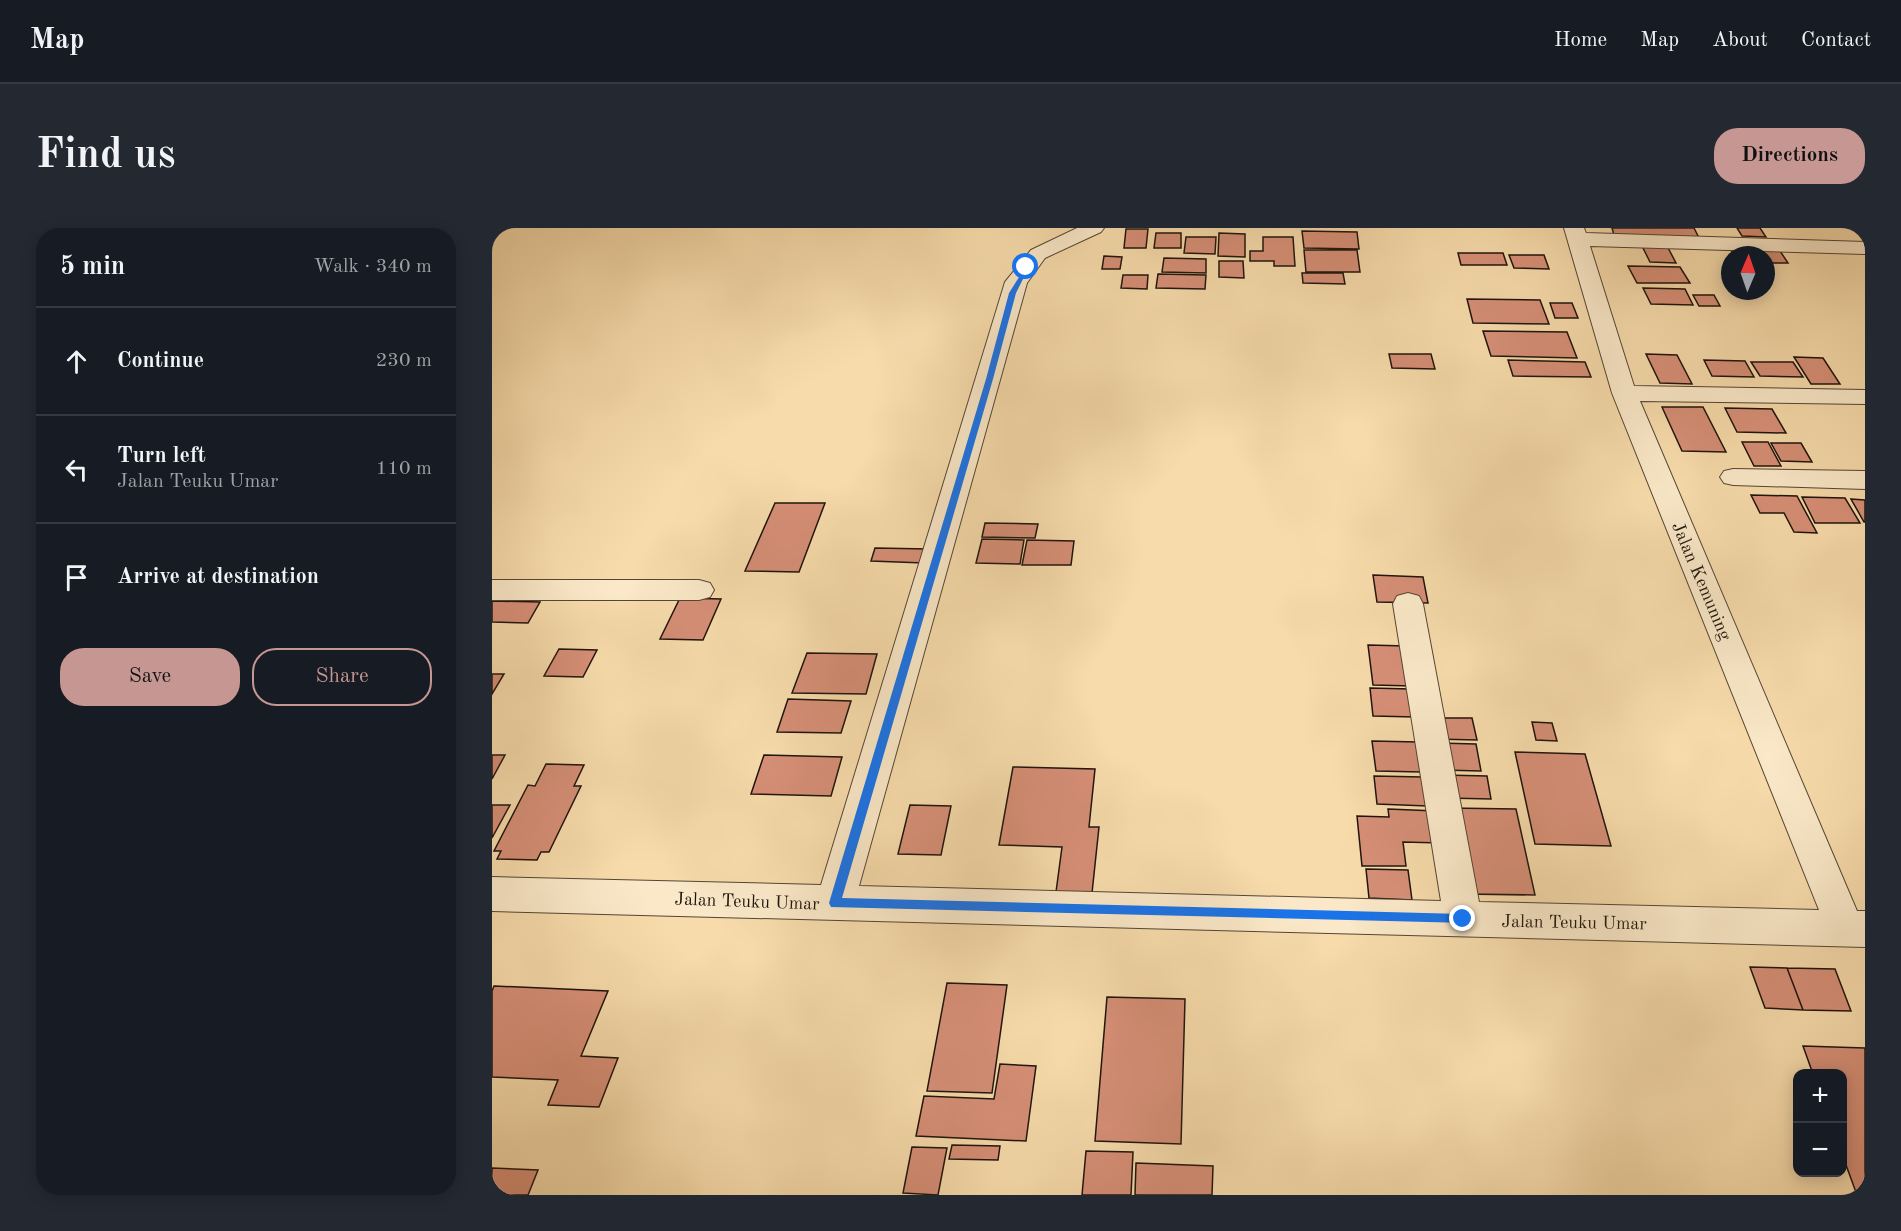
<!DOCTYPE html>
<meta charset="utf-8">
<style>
body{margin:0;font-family:"Old Standard TT",serif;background:#242831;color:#f1f3f6}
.controls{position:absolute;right:18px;bottom:18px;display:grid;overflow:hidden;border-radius:12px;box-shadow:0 3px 15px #0003}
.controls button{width:54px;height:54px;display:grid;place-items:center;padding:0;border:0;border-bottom:2px solid #363941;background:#171b24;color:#f1f3f6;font:30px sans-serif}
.compass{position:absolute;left:1229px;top:18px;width:54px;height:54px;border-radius:50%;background:#171b24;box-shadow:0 3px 15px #0003;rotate:2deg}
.stop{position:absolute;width:18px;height:18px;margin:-14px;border:4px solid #1a73e8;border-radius:50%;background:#fff}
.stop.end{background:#1a73e8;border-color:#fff;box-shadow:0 2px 6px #0008}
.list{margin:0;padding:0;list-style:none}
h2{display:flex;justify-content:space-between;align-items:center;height:78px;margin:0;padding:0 24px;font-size:26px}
h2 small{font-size:20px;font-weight:400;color:#9ea1a6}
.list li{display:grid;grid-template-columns:39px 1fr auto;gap:18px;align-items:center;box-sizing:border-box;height:108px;padding:0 24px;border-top:2px solid #363941}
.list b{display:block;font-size:22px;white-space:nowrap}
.list p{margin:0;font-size:20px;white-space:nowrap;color:#9ea1a6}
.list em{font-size:20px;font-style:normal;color:#9ea1a6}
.actions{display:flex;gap:12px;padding:18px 24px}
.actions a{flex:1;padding:14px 0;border:2px solid #c59692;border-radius:24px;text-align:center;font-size:21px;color:#c59692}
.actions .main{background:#c59692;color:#111}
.icon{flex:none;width:33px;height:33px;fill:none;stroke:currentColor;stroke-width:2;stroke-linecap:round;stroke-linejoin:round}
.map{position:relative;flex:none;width:1373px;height:967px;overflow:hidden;border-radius:24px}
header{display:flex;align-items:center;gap:36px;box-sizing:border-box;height:84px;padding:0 30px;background:#171b24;border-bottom:2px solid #363941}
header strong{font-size:28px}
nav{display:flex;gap:33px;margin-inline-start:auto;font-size:21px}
.intro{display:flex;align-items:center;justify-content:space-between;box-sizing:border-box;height:144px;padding:0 36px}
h1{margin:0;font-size:42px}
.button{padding:15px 27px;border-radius:24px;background:#c59692;color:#111;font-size:21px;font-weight:700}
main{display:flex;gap:36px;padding:0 36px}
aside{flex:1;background:#171b24;border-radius:24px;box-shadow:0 3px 15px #0003}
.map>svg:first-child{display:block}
</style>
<header>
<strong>Map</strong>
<nav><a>Home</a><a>Map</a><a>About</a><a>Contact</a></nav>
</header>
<div class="intro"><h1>Find us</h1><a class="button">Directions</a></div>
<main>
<aside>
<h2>5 min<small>Walk · 340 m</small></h2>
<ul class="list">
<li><svg class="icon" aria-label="ahead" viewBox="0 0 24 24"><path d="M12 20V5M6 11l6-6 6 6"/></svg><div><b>Continue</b></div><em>230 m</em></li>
<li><svg class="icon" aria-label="left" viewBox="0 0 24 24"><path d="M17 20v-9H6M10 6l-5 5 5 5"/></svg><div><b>Turn left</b><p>Jalan Teuku Umar</p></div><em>110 m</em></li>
<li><svg class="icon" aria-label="arrive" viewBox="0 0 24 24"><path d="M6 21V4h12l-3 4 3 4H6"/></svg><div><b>Arrive at destination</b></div></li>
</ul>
<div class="actions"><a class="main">Save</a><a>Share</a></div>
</aside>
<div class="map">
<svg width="1373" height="967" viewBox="0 0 1373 967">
<rect width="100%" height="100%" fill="#f7dbab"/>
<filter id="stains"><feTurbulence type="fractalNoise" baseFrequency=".00333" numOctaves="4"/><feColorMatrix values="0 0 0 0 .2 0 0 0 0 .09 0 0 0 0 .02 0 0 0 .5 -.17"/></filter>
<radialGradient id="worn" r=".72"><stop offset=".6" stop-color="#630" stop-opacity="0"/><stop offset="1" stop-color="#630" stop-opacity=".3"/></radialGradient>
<!-- building -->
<path fill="#d68f77" stroke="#1e140d" stroke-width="1.5" d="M1120 0H1202L1207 10 1122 7Z
M1245 0H1268L1274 9 1250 8Z
M634 1H656L654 20H632Z
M810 3 865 4 867 21 812 20Z
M664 5H689V20H662Z
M727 5 753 6V29L726 28Z
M694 9H724L723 26 692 25Z
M771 9H801L803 38H782V33H758V23H771Z
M1149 16H1174L1184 35 1158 34Z
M1237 19 1286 20 1296 35H1274V27H1242Z
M812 22H865L868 44H814Z
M966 25H1011L1015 37H969Z
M1017 27H1052L1057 41 1022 40Z
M612 28 630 29 628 41H610Z
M672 30 714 31V45L670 44Z
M727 33H751L752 50 727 49Z
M1136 38 1188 39 1198 55H1145Z
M810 45H851L853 56 811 55Z
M666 46 714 47 713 61 664 60Z
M631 47H656L655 61 629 60Z
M1151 60 1193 61 1201 77 1159 76Z
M1201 67H1222L1228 78H1207Z
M975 71 1048 72 1057 96 981 95Z
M1058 75H1080L1086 90H1063Z
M991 103 1075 104 1085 130 999 128Z
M897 126H939L943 141 900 140Z
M1154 126 1185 127 1200 156 1168 155Z
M1302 129 1331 130 1348 156H1319Z
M1016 132 1093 134 1099 149 1021 148Z
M1212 132 1253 133 1262 149 1220 148Z
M1259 134H1301L1311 149 1268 148Z
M1170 179H1211L1234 224 1190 223Z
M1233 180 1280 181 1294 205 1245 204Z
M1250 214H1276L1289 238H1262Z
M1279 215H1309L1320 234 1289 233Z
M1259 267 1305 268 1325 305 1302 304 1292 285H1268Z
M1310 269 1353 270 1368 295H1323Z
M1359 271 1373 272V294H1372Z
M283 275H333L307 344 253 343Z
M493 295 546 296 543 310 490 309Z
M490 311 532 312 528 336 484 335Z
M535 312 582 313 579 337H530Z
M383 320 436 321 432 335 379 333Z
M881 347 931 349 936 375 885 374Z
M188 370 229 371 211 412 168 411Z
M0 373 48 374 36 395 0 394Z
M876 417 914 418 920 458 881 457Z
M67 421 105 422 91 449 52 448Z
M315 425 385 426 374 466 300 465Z
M0 446H12L0 466Z
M878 460 919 461 923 489 881 488Z
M296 471 359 473 349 505 285 504Z
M939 490H980L985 512 942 511Z
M1040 494 1060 495 1065 513 1044 512Z
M880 513 926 514 930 544 884 543Z
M946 515 984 516 989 543 950 542Z
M1023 524 1093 526 1119 618 1043 616Z
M0 527H13L0 551Z
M272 527 350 529 339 568 259 566Z
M54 536 92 537 82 558H89L57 624H49L45 632 5 631 9 623H2L36 557 43 558Z
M521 539 603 541 597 599H607L600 665 564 664 570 619 507 617Z
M951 547 995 548 999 571 955 570Z
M882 548 931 549 935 578 885 576Z
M0 577H18L0 610Z
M418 577 459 578 449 627 406 626Z
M957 580 1024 581 1043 667 971 666Z
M896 581 944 583 949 615 911 614 914 638H870L865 588 897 589Z
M874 641 916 642 920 672 877 670Z
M1258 739 1295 740 1311 782 1273 780Z
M1295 740 1343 741 1359 783 1311 782Z
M455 755 515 757 500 865 435 863Z
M2 758 116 763 89 828 126 830 107 879 56 877 66 852 0 849V763Z
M615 769 693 771 689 916 603 913Z
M1311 818 1373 820V967H1365L1350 926V846H1321Z
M508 836 544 838 534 913 424 908 432 868 502 871Z
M460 917 508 918 506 932 457 931Z
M420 919 455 920 446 967 411 965Z
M594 923 641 924 639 967H590Z
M644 935 721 938 720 967H643Z
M0 940 46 942 36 967H0Z"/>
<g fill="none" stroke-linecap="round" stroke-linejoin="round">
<!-- minor casing -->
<g stroke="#544634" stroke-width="2">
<path id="minor" d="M585 0H612L609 4 553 30 535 55 367 658 949 673 901 376 905 368 916 365 927 368 931 376 987 674 1327 682 1120 165 1072 0H1092L1094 5 1373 14V26L1098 18 1142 158 1373 162V176L1148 173 1365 683H1373V719L0 683V649L329 657 513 54 539 22Z
M1241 241 1373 243V261L1241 257 1232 255 1228 249 1232 243Z
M0 352H207L218 355 222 362 218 369 207 372H0Z"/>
</g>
<!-- minor -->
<use href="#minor" fill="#fae8c8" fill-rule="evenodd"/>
</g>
<!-- route -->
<path fill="#1a73e8" d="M534 38 537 39 524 65 501 151 350 670 971 686 975 687V695L339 679 337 675 494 151 517 65Z"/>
<g text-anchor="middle" stroke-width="6" stroke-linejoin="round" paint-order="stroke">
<!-- street labels -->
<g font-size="18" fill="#1e140d" stroke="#fae8c8">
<text transform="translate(1210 353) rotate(67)" y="6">Jalan Kemuning</text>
<text transform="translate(255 673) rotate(2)" y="6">Jalan Teuku Umar</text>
<text transform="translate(1082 694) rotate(1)" y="6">Jalan Teuku Umar</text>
</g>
</g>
<rect width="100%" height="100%" filter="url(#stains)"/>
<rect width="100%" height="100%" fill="url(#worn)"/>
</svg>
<div class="controls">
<button>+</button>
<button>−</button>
</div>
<svg class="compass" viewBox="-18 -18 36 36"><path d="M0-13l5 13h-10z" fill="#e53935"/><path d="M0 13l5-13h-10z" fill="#9ea1a6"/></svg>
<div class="stop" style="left:534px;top:39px"></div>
<div class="stop end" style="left:971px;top:691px"></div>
</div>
</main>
